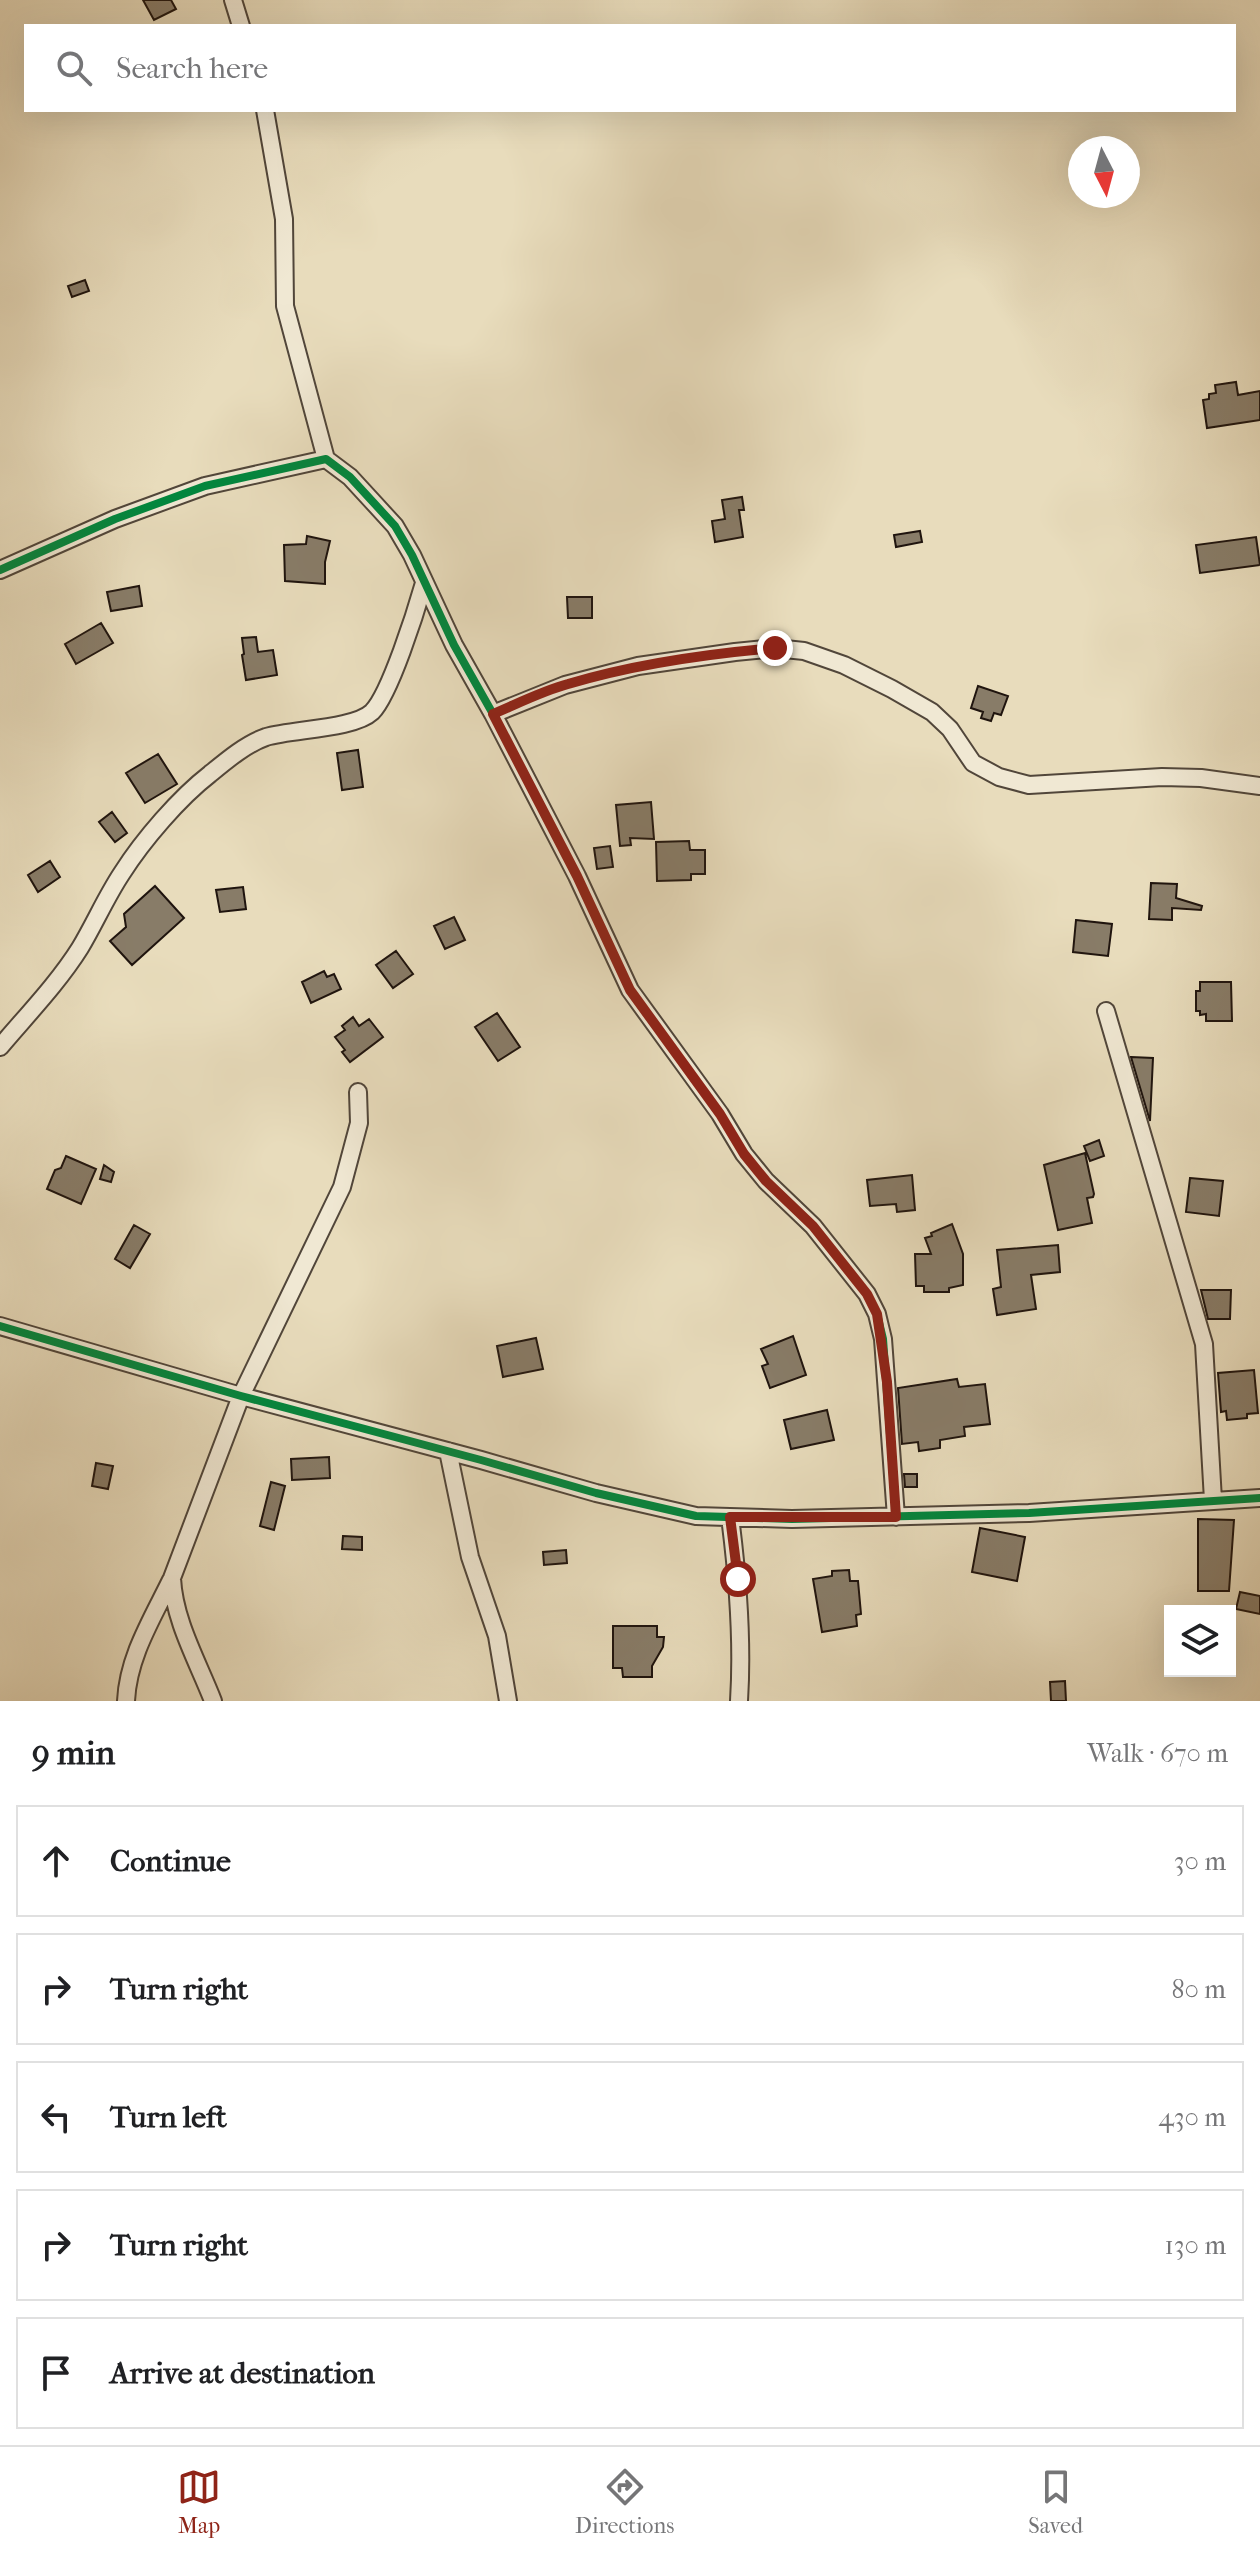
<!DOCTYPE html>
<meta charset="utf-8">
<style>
body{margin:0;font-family:"IM FELL French Canon",serif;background:#f2f2f2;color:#202124}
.controls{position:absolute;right:24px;bottom:24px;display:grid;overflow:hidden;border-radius:0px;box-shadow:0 8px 32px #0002}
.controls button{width:72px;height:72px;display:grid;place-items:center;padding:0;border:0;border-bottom:2px solid #e0e0e0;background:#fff;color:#202124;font:40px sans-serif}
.compass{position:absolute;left:1068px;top:136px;width:72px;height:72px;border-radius:50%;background:#fff;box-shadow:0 8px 32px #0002;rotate:174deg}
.stop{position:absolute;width:24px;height:24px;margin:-18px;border:6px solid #8f2418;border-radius:50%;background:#fff}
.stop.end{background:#8f2418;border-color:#fff;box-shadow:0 2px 8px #0008}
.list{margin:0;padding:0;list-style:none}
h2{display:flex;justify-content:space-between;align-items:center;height:104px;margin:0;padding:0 32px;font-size:34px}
h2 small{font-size:26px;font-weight:400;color:#757577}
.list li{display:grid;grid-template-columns:52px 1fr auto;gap:24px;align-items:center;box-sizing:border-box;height:112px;margin:0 16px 16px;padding:0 16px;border:2px solid #e0e0e0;border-radius:0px}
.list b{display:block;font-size:30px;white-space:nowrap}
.list em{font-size:26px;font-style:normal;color:#757577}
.icon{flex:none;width:44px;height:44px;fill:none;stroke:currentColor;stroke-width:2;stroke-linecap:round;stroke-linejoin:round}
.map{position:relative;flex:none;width:1260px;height:1701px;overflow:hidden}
.search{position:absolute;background:#fff;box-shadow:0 8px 32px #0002;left:24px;right:24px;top:24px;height:88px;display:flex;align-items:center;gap:20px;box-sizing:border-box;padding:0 28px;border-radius:0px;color:#757577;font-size:30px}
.sheet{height:744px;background:#fff}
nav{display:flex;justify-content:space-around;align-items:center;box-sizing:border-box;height:112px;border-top:2px solid #e0e0e0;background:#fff;font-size:22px;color:#757577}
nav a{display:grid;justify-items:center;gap:4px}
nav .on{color:#8f2418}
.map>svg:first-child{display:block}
</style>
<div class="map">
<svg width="1260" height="1701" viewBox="0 0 1260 1701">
<rect width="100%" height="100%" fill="#e8dcbc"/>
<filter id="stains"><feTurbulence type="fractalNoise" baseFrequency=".0025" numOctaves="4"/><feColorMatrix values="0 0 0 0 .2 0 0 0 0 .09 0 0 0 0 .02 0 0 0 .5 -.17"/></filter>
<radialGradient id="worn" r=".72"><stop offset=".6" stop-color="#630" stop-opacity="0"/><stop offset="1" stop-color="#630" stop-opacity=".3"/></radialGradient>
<!-- building -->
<path fill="#887c68" stroke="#1f140e" stroke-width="2" d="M143 0H171L176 9 154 20Z
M85 280 89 291 72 297 68 286Z
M1236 382 1238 395 1260 391V420L1207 428 1203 400 1209 399V394L1216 393 1215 385Z
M742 497 744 510H739L743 537 715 542 712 521 725 519 722 500Z
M920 531 922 542 896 547 894 535Z
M307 536 330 541 325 562V584L285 581 284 545 306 544Z
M1256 537 1260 565 1200 573 1196 545Z
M139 586 142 606 111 611 107 592Z
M567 597H592V618H568Z
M101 623 113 643 76 664 65 644Z
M256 637 258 652 273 650 277 675 246 680 242 655 244 654 242 638Z
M978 686 1008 696 1001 715 994 713 991 721 981 718 983 712 971 708Z
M358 750 363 787 342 790 337 753Z
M158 754 177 784 145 803 126 773Z
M651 802 654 839 630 838 631 845 620 846 616 805Z
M112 812 127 833 115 842 99 822Z
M689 841 690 850H705V874H691V880L657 881 656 842Z
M610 846 613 867 597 869 594 848Z
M50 861 60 877 38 892 28 875Z
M1151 883 1177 884 1176 898 1202 906 1201 910 1172 908V920L1149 919Z
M155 886 184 918 132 965 110 941 126 927 124 914Z
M243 887 246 909 220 912 216 890Z
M454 917 465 940 445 949 434 926Z
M1076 920 1112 924 1108 956 1073 952Z
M396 951 413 974 393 988 376 965Z
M324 971 327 977 334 974 341 989 311 1003 302 982Z
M1200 982H1231L1232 1021H1206V1014L1200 1015V1011H1196V991H1200Z
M497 1013 520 1047 498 1061 475 1027Z
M353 1017 359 1026 369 1019 383 1037 350 1062 342 1052 345 1050 335 1037 345 1030 342 1026Z
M1131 1057 1153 1058 1150 1121Z
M1099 1140 1104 1156 1090 1161 1084 1146Z
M1085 1153 1094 1194 1093 1197 1087 1198 1092 1223 1058 1230 1044 1165Z
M66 1156 96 1169 81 1204 47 1189 55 1170 61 1168Z
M104 1165 114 1172 111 1182 100 1179Z
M912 1175 915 1210 897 1212 896 1204 870 1206 867 1180Z
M1190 1178 1223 1181 1219 1216 1186 1212Z
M952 1224 963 1254V1285L949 1288V1292H924V1286H916L915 1254H931L925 1238 932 1236 931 1233Z
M134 1225 150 1234 130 1268 115 1259Z
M1058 1245 1060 1272 1031 1275 1036 1309 997 1315 993 1289 1001 1287 997 1250Z
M1201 1290H1231L1230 1319H1208Z
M793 1336 806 1375 770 1388 762 1366 768 1364 761 1349Z
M536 1338 543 1369 503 1377 497 1346Z
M1254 1370 1258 1413 1247 1414V1418L1227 1420 1226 1411 1221 1412 1218 1373Z
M957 1379 959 1387 985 1384 990 1424 964 1427 965 1436 940 1440V1448L919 1451 918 1442 902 1444 898 1388Z
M827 1410 834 1440 791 1449 784 1420Z
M329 1457 330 1478 292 1480 291 1459Z
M96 1463 113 1466 108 1489 92 1486Z
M904 1474H917V1487H905Z
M271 1482 285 1486 274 1530 260 1526Z
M1198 1519 1234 1520 1229 1591H1198Z
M980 1528 1025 1537 1017 1581 972 1572Z
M343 1536 362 1537V1550L342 1549Z
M566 1550 567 1563 544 1565 543 1552Z
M849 1570 850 1581H858L861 1614 856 1615 857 1626 822 1632 813 1579 832 1576V1571Z
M1240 1592 1260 1596V1614L1236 1609Z
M613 1626H657V1637H664L663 1647 652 1666V1677H623L622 1668H613Z
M1065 1681 1066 1701H1051L1050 1682Z"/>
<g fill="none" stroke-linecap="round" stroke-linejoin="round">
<!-- minor casing -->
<g stroke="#51463a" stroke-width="20">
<path id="minor" d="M233 0 241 26
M265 110 284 219 285 306 326 459
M0 570 115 519 205 486 326 459 350 477 373 502 395 526 412 555 454 645 493 714 577 876 630 990 720 1114 744 1154 766 1181 813 1226 867 1294 877 1314 883 1339 896 1517
M493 714 565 685 638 666 735 652 775 648 804 651 844 665 892 689 932 712 950 729 973 763 999 777 1029 785 1162 777 1201 778 1260 786
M1106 1011 1204 1344 1213 1500
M0 1047C27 1015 58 983 80 948 95 923 106 897 122 873 143 840 179 798 210 774 227 760 246 744 266 737 293 729 354 729 372 712 390 694 416 611 424 583
M0 1326 241 1396 481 1460 596 1493 696 1516 792 1519 1029 1513 1260 1498
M448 1451 470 1557 497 1636 508 1701
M730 1517C738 1579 743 1639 739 1701
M126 1701C128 1657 152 1619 171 1580
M213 1701C198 1662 174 1621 172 1578L241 1396 342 1187 359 1123 358 1092"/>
</g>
<!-- minor -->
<use href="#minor" stroke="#f0e8d3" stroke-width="16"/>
<!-- cycleway casing -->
<g stroke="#f0e8d3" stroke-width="13">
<path id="cycleway" d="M0 570 115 519 205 486 326 459 350 477 373 502 395 526 412 555 454 645 493 714 577 876 630 990 720 1114 744 1154 766 1181 813 1226 867 1294 877 1314 883 1339 896 1517
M0 1326 241 1396 481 1460 596 1493 696 1516 792 1519 1029 1513 1260 1498"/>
</g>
<!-- cycleway -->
<use href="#cycleway" stroke="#00873e" stroke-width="8"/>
</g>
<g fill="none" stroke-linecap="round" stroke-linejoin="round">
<!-- route -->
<path stroke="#8f2418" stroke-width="10" d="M738 1579 730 1517H896L887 1382 877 1314 867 1294 813 1226 766 1181 744 1154 720 1114 630 990 577 876 493 714C517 704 542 691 568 684 635 664 705 654 775 648"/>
</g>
<rect width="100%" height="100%" filter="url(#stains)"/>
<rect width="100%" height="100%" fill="url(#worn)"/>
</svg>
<div class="controls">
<button><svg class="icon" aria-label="layers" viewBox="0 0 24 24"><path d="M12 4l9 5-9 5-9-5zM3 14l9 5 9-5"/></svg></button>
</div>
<svg class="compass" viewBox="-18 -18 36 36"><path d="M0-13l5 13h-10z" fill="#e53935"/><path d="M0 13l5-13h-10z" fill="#757577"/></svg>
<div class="stop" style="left:738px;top:1579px"></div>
<div class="stop end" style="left:775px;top:648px"></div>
<div class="search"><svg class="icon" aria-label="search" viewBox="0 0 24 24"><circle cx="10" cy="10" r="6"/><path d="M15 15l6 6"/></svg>Search here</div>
</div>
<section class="sheet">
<h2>9 min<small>Walk · 670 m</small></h2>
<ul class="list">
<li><svg class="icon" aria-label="ahead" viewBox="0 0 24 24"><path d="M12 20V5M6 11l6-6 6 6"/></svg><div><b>Continue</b></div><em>30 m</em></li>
<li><svg class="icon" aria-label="right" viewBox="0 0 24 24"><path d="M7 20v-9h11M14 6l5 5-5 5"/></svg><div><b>Turn right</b></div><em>80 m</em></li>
<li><svg class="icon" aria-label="left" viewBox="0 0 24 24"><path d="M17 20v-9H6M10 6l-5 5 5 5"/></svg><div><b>Turn left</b></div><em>430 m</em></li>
<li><svg class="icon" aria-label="right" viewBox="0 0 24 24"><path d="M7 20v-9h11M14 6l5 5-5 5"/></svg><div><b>Turn right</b></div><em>130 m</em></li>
<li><svg class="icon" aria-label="arrive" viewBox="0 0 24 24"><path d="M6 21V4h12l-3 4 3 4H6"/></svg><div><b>Arrive at destination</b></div></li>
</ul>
</section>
<nav>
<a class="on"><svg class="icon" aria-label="map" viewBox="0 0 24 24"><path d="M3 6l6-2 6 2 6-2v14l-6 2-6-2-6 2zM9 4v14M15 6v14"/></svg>Map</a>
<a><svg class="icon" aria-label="directions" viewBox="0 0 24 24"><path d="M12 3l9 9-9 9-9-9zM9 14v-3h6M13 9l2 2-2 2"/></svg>Directions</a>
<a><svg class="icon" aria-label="saved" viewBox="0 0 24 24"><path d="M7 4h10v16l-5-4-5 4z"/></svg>Saved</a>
</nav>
